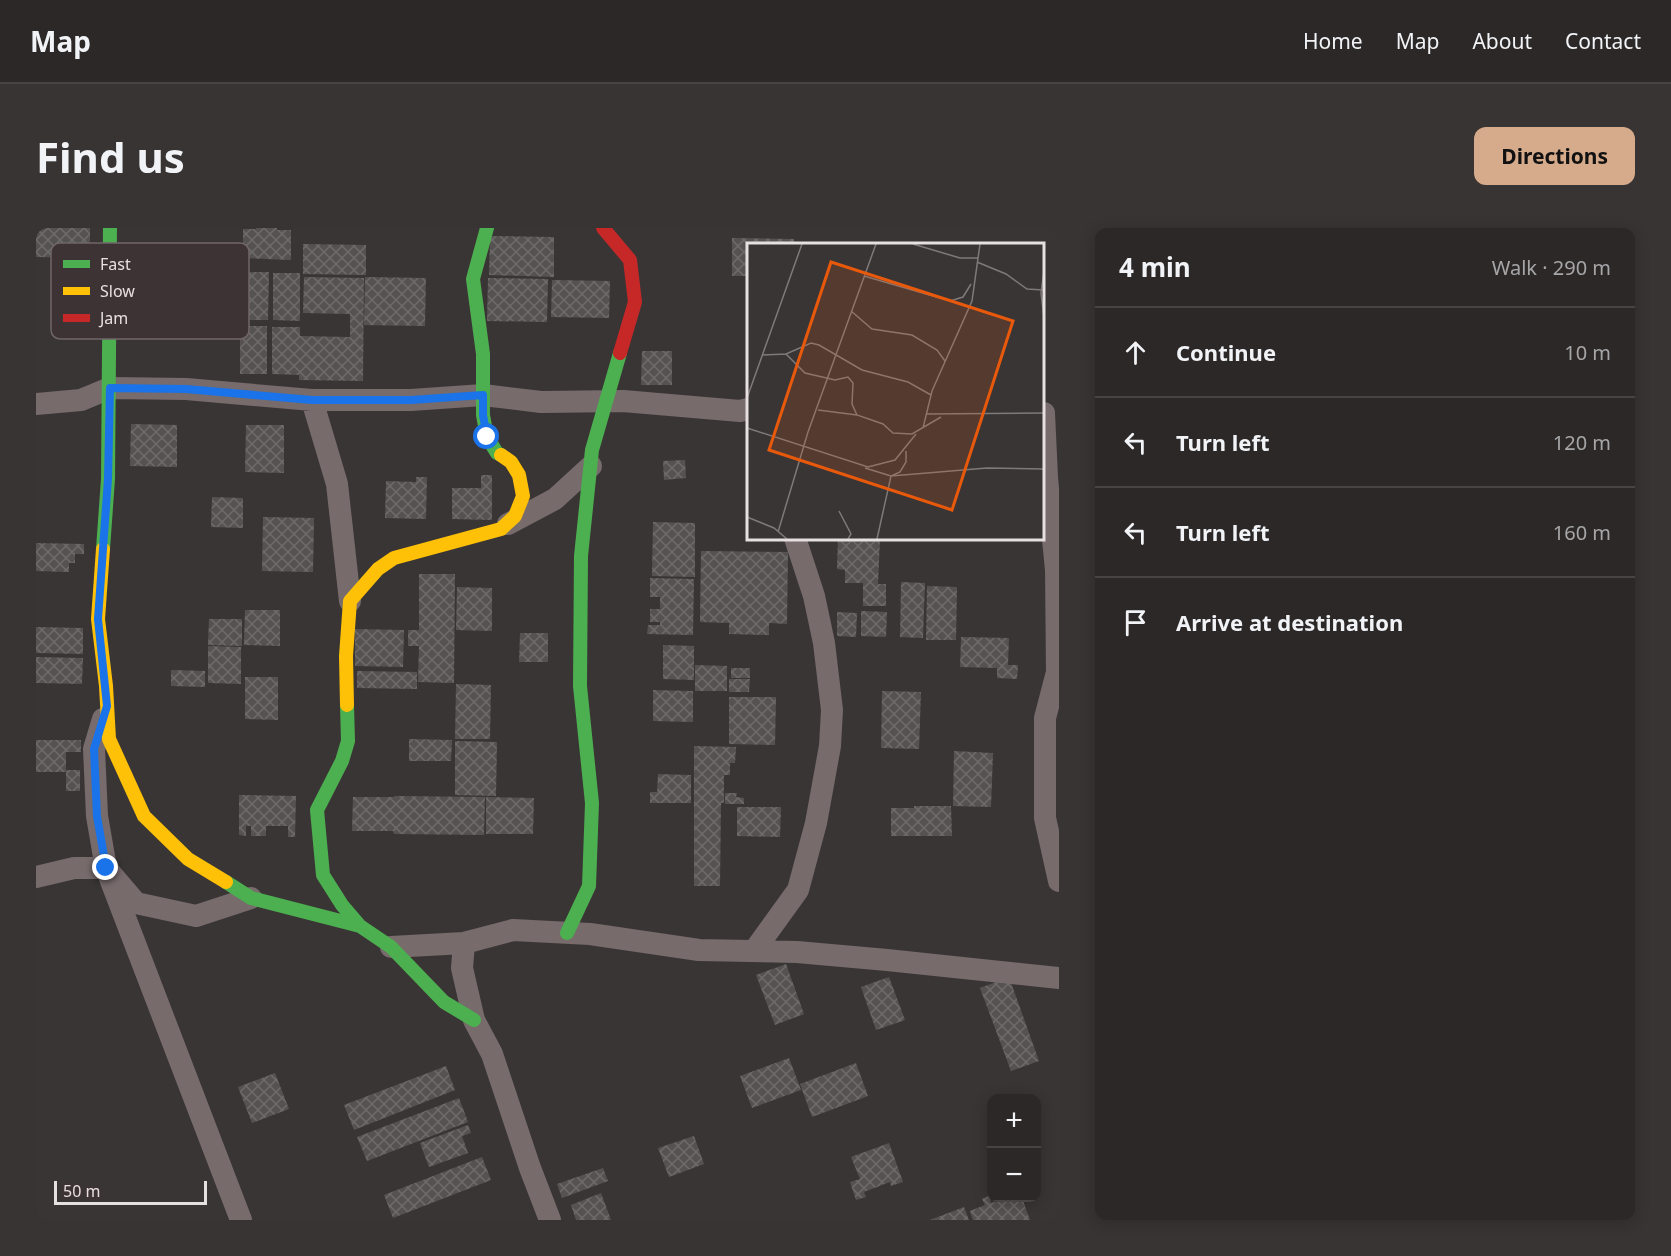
<!DOCTYPE html>
<meta charset="utf-8">
<style>
body{margin:0;font-family:"Noto Sans",sans-serif;background:#383434;color:#f1f3f6}
.controls{position:absolute;right:18px;bottom:18px;display:grid;overflow:hidden;border-radius:12px;box-shadow:0 3px 15px #0003}
.controls button{width:54px;height:54px;display:grid;place-items:center;padding:0;border:0;border-bottom:2px solid #484445;background:#2c2828;color:#f1f3f6;font:30px sans-serif}
.scale{position:absolute;left:18px;bottom:15px;width:153px;box-sizing:border-box;padding-left:6px;border:3px solid #e7e0e1;border-top:0;font-size:16px;line-height:21px;white-space:nowrap;color:#e7e0e1;-webkit-text-stroke:4px #3d3234;paint-order:stroke}
.stop{position:absolute;width:18px;height:18px;margin:-14px;border:4px solid #1a73e8;border-radius:50%;background:#fff}
.stop.end{background:#1a73e8;border-color:#fff;box-shadow:0 2px 6px #0008}
.list{margin:0;padding:0;list-style:none}
h2{display:flex;justify-content:space-between;align-items:center;height:78px;margin:0;padding:0 24px;font-size:26px}
h2 small{font-size:20px;font-weight:400;color:#a6a6a8}
.list li{display:grid;grid-template-columns:39px 1fr auto;gap:18px;align-items:center;box-sizing:border-box;height:90px;padding:0 24px;border-top:2px solid #484445}
.list b{display:block;font-size:22px;white-space:nowrap}
.list em{font-size:20px;font-style:normal;color:#a6a6a8}
.icon{flex:none;width:33px;height:33px;fill:none;stroke:currentColor;stroke-width:2;stroke-linecap:round;stroke-linejoin:round}
.map{position:relative;flex:none;width:1023px;height:992px;overflow:hidden;border-radius:12px}
header{display:flex;align-items:center;gap:36px;box-sizing:border-box;height:84px;padding:0 30px;background:#2c2828;border-bottom:2px solid #484445}
header strong{font-size:28px}
nav{display:flex;gap:33px;margin-inline-start:auto;font-size:21px}
.intro{display:flex;align-items:center;justify-content:space-between;box-sizing:border-box;height:144px;padding:0 36px}
h1{margin:0;font-size:42px}
.button{padding:15px 27px;border-radius:12px;background:#d6ab8b;color:#111;font-size:21px;font-weight:700}
main{display:flex;gap:36px;padding:0 36px}
aside{flex:1;background:#2c2828;border-radius:12px;box-shadow:0 3px 15px #0003}
.map>svg:first-child{display:block}
</style>
<header>
<strong>Map</strong>
<nav><a>Home</a><a>Map</a><a>About</a><a>Contact</a></nav>
</header>
<div class="intro"><h1>Find us</h1><a class="button">Directions</a></div>
<main>
<div class="map">
<svg width="1023" height="992" viewBox="0 0 1023 992">
<defs>
<pattern id="building-cross-hatch" width="8" height="8" patternUnits="userSpaceOnUse" patternTransform="scale(1.5)"><rect width="8" height="8" fill="#565252"/><path d="M0 0l8 8M0 8l8-8" fill="none" stroke="#6e6b6b"/></pattern>
</defs>
<rect width="100%" height="100%" fill="#3a3535"/>
<!-- building -->
<path fill="url(#building-cross-hatch)" d="M0 0H54V30L0 29Z
M220 0H241V2H255V32L207 30V1H220Z
M454 8 518 9V49L453 47Z
M696 10 758 11V16H712V48H696Z
M267 16 330 17V47L267 46Z
M206 44H233L232 92H205Z
M237 45H264V93L237 92Z
M268 49 328 50 327 153 263 152V147L236 146V99H264V108L314 109V86L267 85Z
M329 49 390 50 389 98 328 97Z
M452 50 512 51 511 94 451 93Z
M516 52 574 53 573 90 515 89Z
M204 98H231V146H204Z
M606 123H636V157H605Z
M95 196 141 197V239L94 238Z
M210 197H248V245L209 244Z
M649 232 650 250 628 252 627 233Z
M445 247H456V292L416 291V260H445Z
M380 249H391L390 291 349 290 350 253 380 254Z
M176 269 207 270V300L175 299Z
M227 289 278 290 277 344 226 343Z
M617 294 659 295V349L616 348Z
M802 310 844 311 842 356H850V378H827V355H809V342L801 341Z
M0 315 48 316V326H39V335H33V344L0 343Z
M665 323 752 324 751 396 733 395V407L693 406V395L664 394Z
M383 346H419L418 455 382 454 383 418H372V402H383Z
M614 350 658 351 657 407 611 406 612 397H624V394H614V381H624V369H614Z
M865 354 889 355 887 410 864 409Z
M891 358 921 359 920 412H890Z
M421 359 456 360V403L420 402Z
M209 382H244V418L208 417Z
M825 383 851 384 850 409 825 408Z
M801 384 821 385 820 409 801 408Z
M173 391H206V418L172 417Z
M0 399 47 400V426L0 425Z
M319 401 368 402 367 439 319 438Z
M484 405H512V434H483Z
M925 409 973 410 972 437H982L981 451 961 450V440L924 439Z
M627 417 658 418V452L627 451Z
M172 418 205 419V456L172 455Z
M0 429 47 430 46 456 0 455Z
M659 437 691 438V463H659Z
M695 440H714V450H695Z
M135 442 169 443V459L135 458Z
M321 443 381 444V461L321 460Z
M209 449H242V492L209 491Z
M693 451H714L713 464H693Z
M420 456 455 457 454 511H419Z
M617 462 657 463V494L617 493Z
M846 463 885 464 883 521 845 520Z
M693 469H740L739 517 693 516Z
M373 511 416 512 415 533H373Z
M0 512H45V524H30V542H44V563H30V544H0Z
M419 513 461 514 460 568 419 567Z
M658 518 700 519 699 535H694V547H688V575H685L684 658H658Z
M918 523 957 525 955 579 917 578Z
M622 546 655 547V575H614V564H621Z
M689 565H701L700 569 708 570V576H689Z
M203 567 260 568 259 609H252V598H230V608H215V598H210V608L203 607Z
M358 568 449 569 448 607 358 606 357 603H316L317 569H358Z
M450 569 498 570 497 606H450Z
M878 578H915L916 608H855V580H878Z
M701 579H745L744 609 701 608Z
M750 736 768 786 739 797 720 747Z
M853 749 869 792 840 802 825 759Z
M973 749 1003 833 975 843 944 760Z
M753 830 765 862 716 880 704 848Z
M820 835 832 868 776 889 764 856Z
M410 838 419 862 318 902 308 877Z
M239 845 253 881 216 895 202 859Z
M423 870 432 894 331 933 321 909Z
M432 897 435 905 426 908 432 925 393 939 384 915Z
M658 908 668 936 633 949 622 920Z
M853 915 867 954 855 958 854 954 828 964 830 969 820 972 814 954 824 951 815 929Z
M446 929 455 952 357 990 348 967Z
M567 940 572 953 526 970 521 956Z
M565 965 575 992H540L535 977Z
M953 968 955 975 961 973 960 970H986L994 992H937L934 983 949 977 946 971Z
M928 979 933 992H894Z"/>
<g fill="none" stroke-linecap="round" stroke-linejoin="round">
<!-- street -->
<path stroke="#776b6c" stroke-width="22" d="M276 172 301 256 314 373
M0 176 45 172 74 160 150 161 276 172H375L447 167 505 174 587 173 704 183 712 181
M1008 185 1011 250 1020 342 1021 444 1009 490V590L1023 653
M472 296 519 271 555 238
M67 491 58 521 61 588 70 640 205 992
M0 649 38 640H70L100 675 160 688 215 670
M428 715 426 740 438 792 456 826 494 940 514 992
M355 719 428 715 477 702 554 706 663 722 761 724 851 732 1023 750
M718 723 762 662 780 595 794 518 796 482 788 415 778 368 759 310"/>
<!-- fast -->
<path stroke="#4caf50" stroke-width="14" d="M451 0 437 51 447 126V187L451 209 461 225 465 227
M67 321 72 251 74 0
M311 477 312 513 306 533 281 582 287 647 306 677 324 698 355 719 408 774 438 792
M190 654 215 670 324 698
M531 705 553 658 556 575 544 458 545 328 556 222 584 125"/>
<!-- slow -->
<path stroke="#ffc107" stroke-width="14" d="M67 321 62 391 70 458 73 511 108 588 152 631 190 654
M311 477 310 428 314 373 342 341 358 330 465 301 479 288 487 268 483 247 475 234 465 227"/>
<!-- jam -->
<path stroke="#c62828" stroke-width="14" d="M567 0 594 32 599 74 584 125"/>
</g>
<g fill="none" stroke-linecap="round" stroke-linejoin="round">
<!-- route -->
<path stroke="#1a73e8" stroke-width="8" d="M70 640 61 588 58 521 71 478 62 391 72 251 74 160 150 161 276 172H375L447 167V187L451 209"/>
</g>
<!-- overview -->
<g transform="translate(711 15)">
<rect width="297" height="297" fill="#3a3535"/>
<path fill="none" stroke="#7f797a" stroke-width="1.5" d="M166 1 213 15H231M230 19 259 31 280 46 297 47M297 28 294 50 297 75M117 33 203 58 216 54 224 41M104 68 125 86 165 92 190 107 198 118M39 111 58 130 88 137 101 134 106 140 105 161 110 172 136 181 146 190 165 191 194 174M15 112 39 111 64 100 72 102 115 127 161 139 184 152M0 155 55 1M71 167 110 172M180 171 297 170M0 185 121 224 148 217 169 191M176 185 185 148 225 58 233 1M118 225 144 233 240 225 297 226M92 268 104 291 101 296M0 274 27 285 40 296M31 289 61 189 129 1M130 296 144 233 153 229 159 219V208"/>
<path fill="#e8590c" fill-opacity="0.15" stroke="#e8590c" stroke-width="3" d="M84 19 266 78 205 267 22 207Z"/>
<rect width="297" height="297" fill="none" stroke="#e7e0e1" stroke-width="3"/>
</g>
<!-- legend -->
<rect x="15" y="15" width="198" height="96" rx="9" fill="#3d3234" stroke="#706668" stroke-width="1.5"/>
<rect x="27" y="32" width="27" height="8" fill="#4caf50"/>
<rect x="27" y="59" width="27" height="8" fill="#ffc107"/>
<rect x="27" y="86" width="27" height="8" fill="#c62828"/>
<g font-size="16" fill="#e7e0e1">
<text x="64" y="42">Fast</text>
<text x="64" y="69">Slow</text>
<text x="64" y="96">Jam</text>
</g>
</svg>
<div class="controls">
<button>+</button>
<button>−</button>
</div>
<div class="scale">50 m</div>
<div class="stop" style="left:451px;top:209px"></div>
<div class="stop end" style="left:70px;top:640px"></div>
</div>
<aside>
<h2>4 min<small>Walk · 290 m</small></h2>
<ul class="list">
<li><svg class="icon" aria-label="ahead" viewBox="0 0 24 24"><path d="M12 20V5M6 11l6-6 6 6"/></svg><div><b>Continue</b></div><em>10 m</em></li>
<li><svg class="icon" aria-label="left" viewBox="0 0 24 24"><path d="M17 20v-9H6M10 6l-5 5 5 5"/></svg><div><b>Turn left</b></div><em>120 m</em></li>
<li><svg class="icon" aria-label="left" viewBox="0 0 24 24"><path d="M17 20v-9H6M10 6l-5 5 5 5"/></svg><div><b>Turn left</b></div><em>160 m</em></li>
<li><svg class="icon" aria-label="arrive" viewBox="0 0 24 24"><path d="M6 21V4h12l-3 4 3 4H6"/></svg><div><b>Arrive at destination</b></div></li>
</ul>
</aside>
</main>
